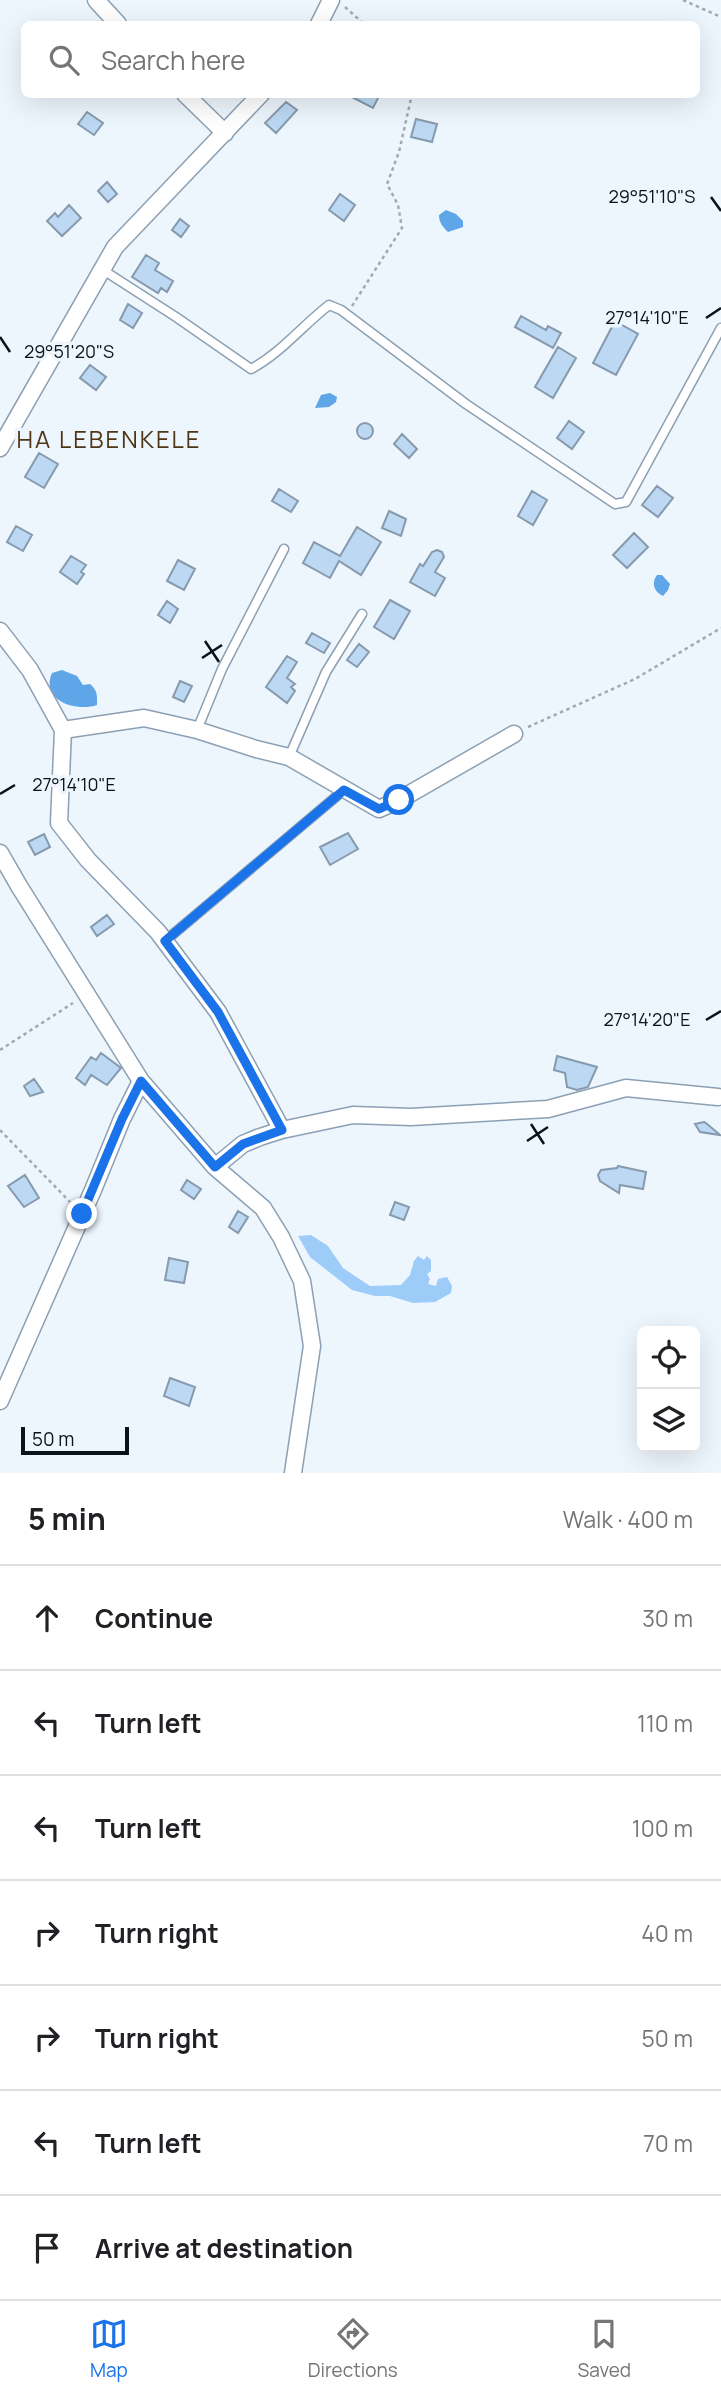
<!DOCTYPE html>
<meta charset="utf-8">
<style>
body{margin:0;font-family:Manrope,sans-serif;background:#f6f6f6;color:#202124}
.controls{position:absolute;right:21px;bottom:21px;display:grid;overflow:hidden;border-radius:10px;box-shadow:0 7px 28px #0002}
.controls button{width:63px;height:63px;display:grid;place-items:center;padding:0;border:0;border-bottom:2px solid #e0e0e0;background:#fff;color:#202124;font:35px sans-serif}
.scale{position:absolute;left:21px;bottom:18px;width:108px;box-sizing:border-box;padding-left:7px;border:4px solid #0b1219;border-top:0;font-size:19px;line-height:24px;white-space:nowrap;color:#0b1219;-webkit-text-stroke:5px #edf5fd;paint-order:stroke}
.stop{position:absolute;width:21px;height:21px;margin:-16px;border:5px solid #1a73e8;border-radius:50%;background:#fff}
.stop.end{background:#1a73e8;border-color:#fff;box-shadow:0 2px 7px #0008}
.list{margin:0;padding:0;list-style:none}
h2{display:flex;justify-content:space-between;align-items:center;height:91px;margin:0;padding:0 28px;font-size:30px}
h2 small{font-size:23px;font-weight:400;color:#757577}
.list li{display:grid;grid-template-columns:46px 1fr auto;gap:21px;align-items:center;box-sizing:border-box;height:105px;padding:0 28px;border-top:2px solid #e0e0e0}
.list b{display:block;font-size:26px;white-space:nowrap}
.list em{font-size:23px;font-style:normal;color:#757577}
.icon{flex:none;width:38px;height:38px;fill:none;stroke:currentColor;stroke-width:2;stroke-linecap:round;stroke-linejoin:round}
.map{position:relative;flex:none;width:721px;height:1473px;overflow:hidden}
.search{position:absolute;background:#fff;box-shadow:0 7px 28px #0002;left:21px;right:21px;top:21px;height:77px;display:flex;align-items:center;gap:18px;box-sizing:border-box;padding:0 24px;border-radius:10px;color:#757577;font-size:26px}
.sheet{height:826px;background:#fff}
nav{display:flex;justify-content:space-around;align-items:center;box-sizing:border-box;height:98px;border-top:2px solid #e0e0e0;background:#fff;font-size:19px;color:#757577}
nav a{display:grid;justify-items:center;gap:4px}
nav .on{color:#1a73e8}
.map>svg:first-child{display:block}
</style>
<div class="map">
<svg width="721" height="1473" viewBox="0 0 721 1473">
<rect width="100%" height="100%" fill="#edf5fd"/>
<!-- green -->
<path fill="#9dccf9" d="M311 1235 328 1246 343 1268 370 1286 401 1285 410 1275 414 1261 418 1256 424 1260 427 1256 431 1260V1271L427 1274 430 1279 428 1284 436 1286 438 1279 447 1277 452 1286 451 1293 435 1302 413 1303 390 1296H375L352 1290 310 1257 298 1236Z"/>
<!-- water -->
<path fill="#5ea6e8" d="M446 210 456 214 463 221V227L448 232C443 227 439 223 439 215Z
M330 393 337 397 336 402 329 407 315 408 321 395Z
M657 575H662L670 584 668 590 663 596C654 592 651 583 657 575Z
M62 670 77 676 83 685 90 684C98 691 97 696 97 705 76 712 40 701 52 673Z"/>
<!-- building -->
<path fill="#bcd8f3" stroke="#869aad" stroke-width="2" d="M346 94H380L373 108Z
M286 102 297 110 276 133 265 123Z
M87 112 103 123 94 135 78 124Z
M416 119 437 124 432 142 411 137Z
M107 182 117 194 108 202 98 191Z
M340 194 355 205 344 221 329 210Z
M69 205 81 218 62 236 47 221 55 213 58 217Z
M180 219 189 226 181 237 172 230Z
M146 255 159 263 155 270 173 281 167 292 161 288 158 293 132 277Z
M128 304 142 313 133 328 120 320Z
M521 316 546 330 548 326 561 333 553 348 515 327Z
M615 321 638 334 616 375 593 363Z
M558 347 576 358 553 398 535 387Z
M90 365 106 377 96 390 80 378Z
M569 421 584 432 572 449 557 438Z
M357 431a8 8 0 1 1 16 0a8 8 0 1 1-16 0Z
M402 434 417 449 409 458 394 444Z
M39 453 58 464 44 488 25 477Z
M657 486 673 498 658 517 642 505Z
M279 489 298 501 291 512 272 501Z
M532 491 547 500 533 525 518 516Z
M389 511 406 519 401 536 382 528Z
M16 526 32 535 23 551 7 542Z
M357 527 381 542 361 575 339 561 330 578 303 563 314 542 340 556Z
M634 533 648 547 627 568 613 555Z
M437 550 442 552 444 557 435 572 445 578 435 596 410 582 420 564 423 566 432 552Z
M71 556 86 565 81 572 84 574 77 584 60 572Z
M178 560 195 569 184 590 167 581Z
M390 600 410 611 394 639 374 627Z
M167 601 178 609 170 623 158 615Z
M312 633 330 643 324 653 306 643Z
M359 644 369 652 357 667 347 660Z
M287 656 297 662 287 678 295 684 291 687 295 691 287 703 266 687Z
M180 681 192 686 184 702 173 697Z
M348 833 358 849 330 865 320 847Z
M44 834 50 847 35 855 28 842Z
M107 915 114 924 97 936 91 927Z
M101 1053 121 1068 107 1085 91 1075 85 1085 76 1078 91 1057 96 1060Z
M557 1056 597 1067 588 1087 577 1090 567 1087 565 1073 554 1070Z
M34 1079 43 1092 30 1096 24 1086Z
M704 1122 706 1123 720 1135 700 1132 695 1124Z
M618 1166 646 1172 643 1189 620 1185 619 1193 600 1181 598 1175 601 1170 617 1168Z
M25 1175 39 1198 24 1207 8 1186Z
M187 1180 201 1189 194 1199 181 1190Z
M395 1202 409 1207 404 1220 390 1215Z
M238 1211 248 1217 238 1233 229 1227Z
M169 1258 188 1262 184 1283 165 1280Z
M170 1378 195 1387 189 1406 164 1396Z"/>
<g fill="none" stroke-linecap="round" stroke-linejoin="round">
<!-- service casing -->
<g stroke="#8ca0b3" stroke-width="11">
<path id="service" d="M103 270 176 317 251 369C281 353 302 326 329 305L341 310 466 404 615 504 626 502 721 328
M197 730 222 669 284 549
M289 757 326 672 362 614
M165 941 344 790"/>
</g>
<!-- minor casing -->
<g stroke="#8ca0b3" stroke-width="19">
<path id="minor" d="M96 0 118 24
M319 24 331 0
M185 94 225 133
M0 448 115 247 261 94
M0 631 30 670 63 730 59 823 88 860 158 932 218 1012 282 1130
M63 730 144 718 197 730 256 749 289 757 379 809 399 800 514 734
M0 853 19 886 141 1081 215 1167 263 1208 281 1237 302 1281 312 1346 293 1473
M215 1167 243 1144 260 1137 282 1130 353 1115 411 1117 548 1109 626 1088 718 1097
M0 1401 93 1190 122 1119 141 1081"/>
</g>
<!-- path -->
<path stroke="#a2aab1" stroke-width="2.5" stroke-dasharray="3.5 3.5" stroke-linecap="butt" d="M683 0 721 17
M345 7 364 24
M352 306 402 228 398 205 387 184 399 152 412 94
M528 727 635 679 721 628
M0 1050 73 1003
M0 1130 70 1202"/>
<!-- service -->
<use href="#service" stroke="#fff" stroke-width="8"/>
<!-- minor -->
<use href="#minor" stroke="#fff" stroke-width="16"/>
</g>
<g fill="none" stroke-linecap="round" stroke-linejoin="round">
<!-- route -->
<path stroke="#1a73e8" stroke-width="9" d="M82 1214 122 1119 141 1081 215 1167 243 1144 282 1130 218 1012 165 941 344 790 379 809 399 800"/>
</g>
<!-- ticks -->
<path fill="none" stroke="#0b1219" stroke-width="2.5" d="M711 197 721 211M706 318 721 308M0 337 10 352M205 641 219 662M202 658 222 645M0 794 15 785M706 1020 721 1011M531 1124 544 1144M527 1141 548 1127"/>
<g text-anchor="middle" stroke-width="7" stroke-linejoin="round" paint-order="stroke">
<!-- quarter labels -->
<g font-size="24" letter-spacing="2" fill="#4f3515" stroke="#edf5fd">
<text x="109" y="448">HA LEBENKELE</text>
</g>
</g>
<g font-size="18" text-anchor="middle" fill="#0b1219" stroke="#edf5fd" stroke-width="7" stroke-linejoin="round" paint-order="stroke">
<text x="652" y="203">29°51'10"S</text>
<text x="647" y="324">27°14'10"E</text>
<text x="69" y="358">29°51'20"S</text>
<text x="74" y="791">27°14'10"E</text>
<text x="647" y="1026">27°14'20"E</text>
</g>
</svg>
<div class="controls">
<button><svg class="icon" aria-label="locate" viewBox="0 0 24 24"><circle cx="12" cy="12" r="6"/><path d="M12 2v4M12 18v4M2 12h4M18 12h4"/></svg></button>
<button><svg class="icon" aria-label="layers" viewBox="0 0 24 24"><path d="M12 4l9 5-9 5-9-5zM3 14l9 5 9-5"/></svg></button>
</div>
<div class="scale">50 m</div>
<div class="stop" style="left:399px;top:800px"></div>
<div class="stop end" style="left:82px;top:1214px"></div>
<div class="search"><svg class="icon" aria-label="search" viewBox="0 0 24 24"><circle cx="10" cy="10" r="6"/><path d="M15 15l6 6"/></svg>Search here</div>
</div>
<section class="sheet">
<h2>5 min<small>Walk · 400 m</small></h2>
<ul class="list">
<li><svg class="icon" aria-label="ahead" viewBox="0 0 24 24"><path d="M12 20V5M6 11l6-6 6 6"/></svg><div><b>Continue</b></div><em>30 m</em></li>
<li><svg class="icon" aria-label="left" viewBox="0 0 24 24"><path d="M17 20v-9H6M10 6l-5 5 5 5"/></svg><div><b>Turn left</b></div><em>110 m</em></li>
<li><svg class="icon" aria-label="left" viewBox="0 0 24 24"><path d="M17 20v-9H6M10 6l-5 5 5 5"/></svg><div><b>Turn left</b></div><em>100 m</em></li>
<li><svg class="icon" aria-label="right" viewBox="0 0 24 24"><path d="M7 20v-9h11M14 6l5 5-5 5"/></svg><div><b>Turn right</b></div><em>40 m</em></li>
<li><svg class="icon" aria-label="right" viewBox="0 0 24 24"><path d="M7 20v-9h11M14 6l5 5-5 5"/></svg><div><b>Turn right</b></div><em>50 m</em></li>
<li><svg class="icon" aria-label="left" viewBox="0 0 24 24"><path d="M17 20v-9H6M10 6l-5 5 5 5"/></svg><div><b>Turn left</b></div><em>70 m</em></li>
<li><svg class="icon" aria-label="arrive" viewBox="0 0 24 24"><path d="M6 21V4h12l-3 4 3 4H6"/></svg><div><b>Arrive at destination</b></div></li>
</ul>
</section>
<nav>
<a class="on"><svg class="icon" aria-label="map" viewBox="0 0 24 24"><path d="M3 6l6-2 6 2 6-2v14l-6 2-6-2-6 2zM9 4v14M15 6v14"/></svg>Map</a>
<a><svg class="icon" aria-label="directions" viewBox="0 0 24 24"><path d="M12 3l9 9-9 9-9-9zM9 14v-3h6M13 9l2 2-2 2"/></svg>Directions</a>
<a><svg class="icon" aria-label="saved" viewBox="0 0 24 24"><path d="M7 4h10v16l-5-4-5 4z"/></svg>Saved</a>
</nav>
